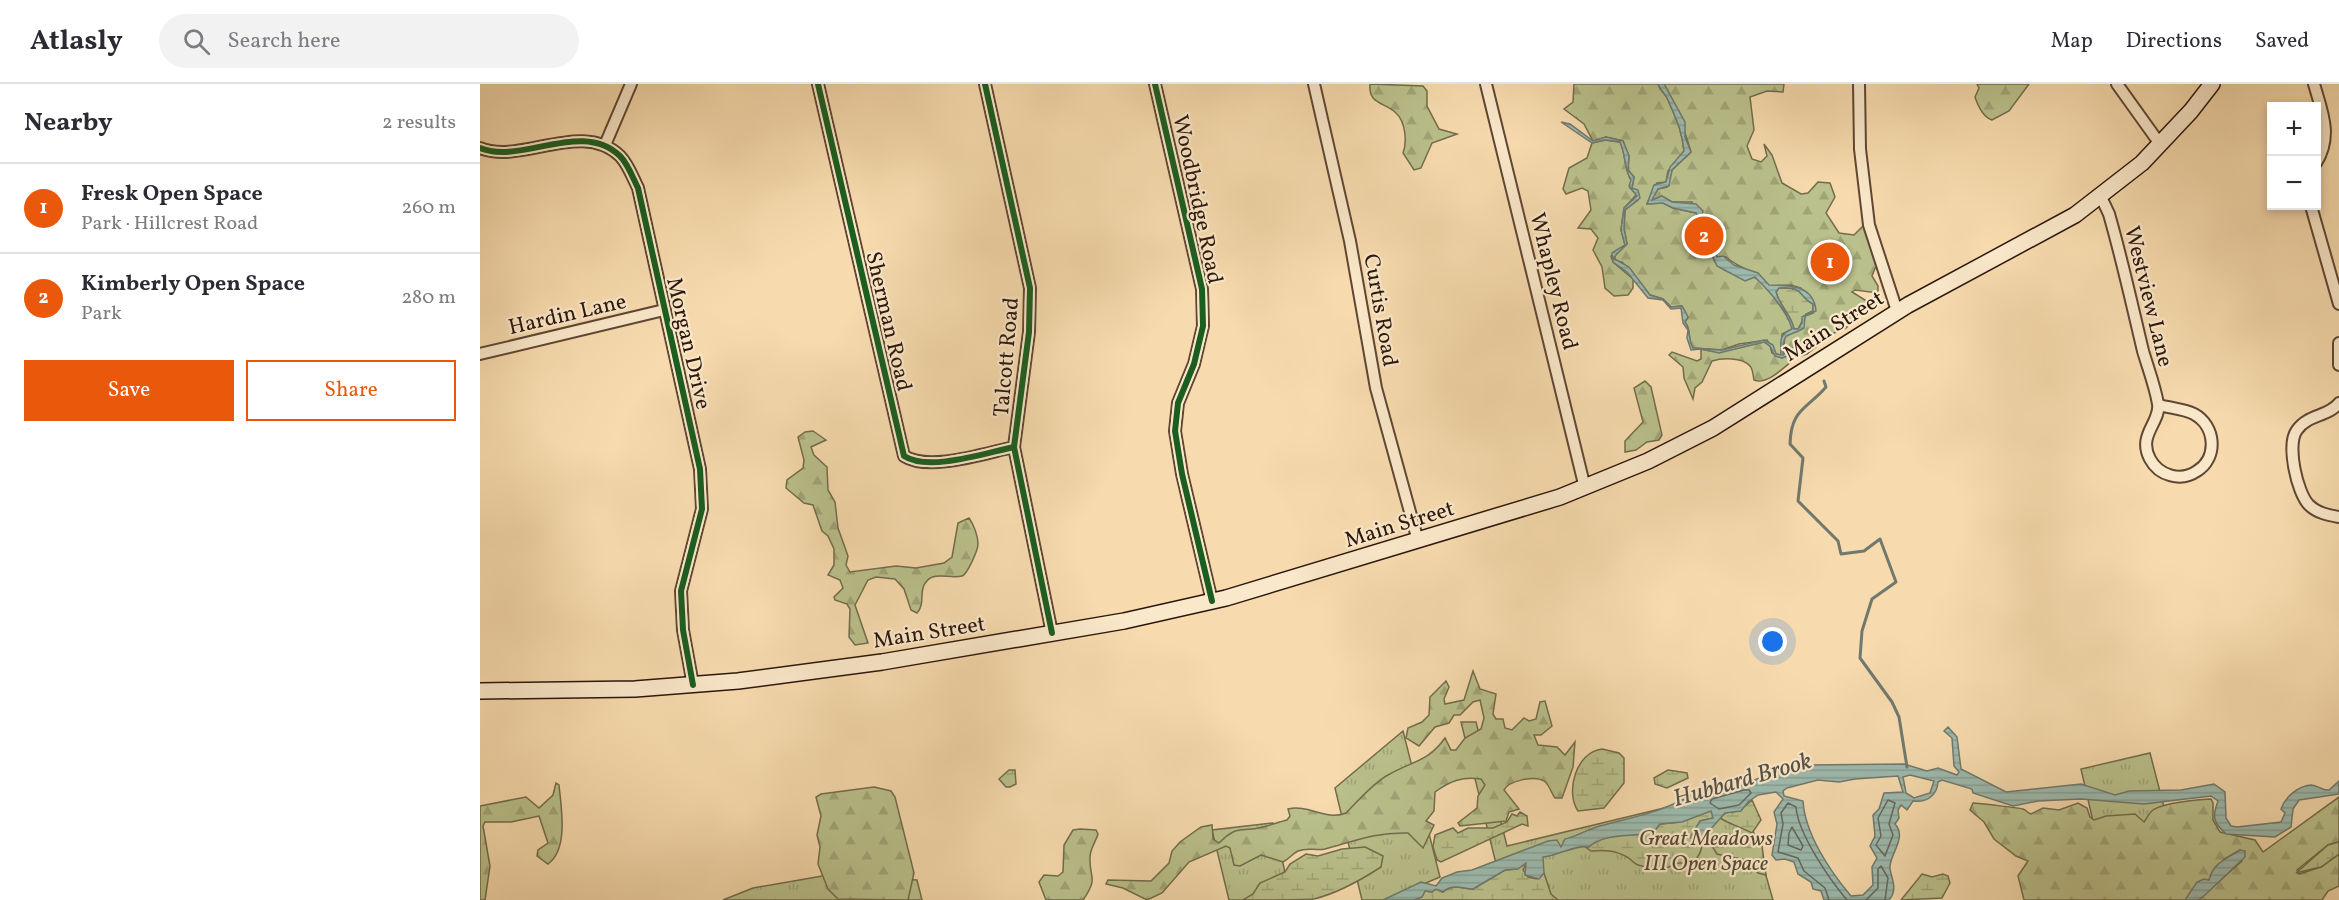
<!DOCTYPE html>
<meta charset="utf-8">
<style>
body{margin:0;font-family:Vollkorn,serif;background:#f2f2f3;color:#2b2b33}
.controls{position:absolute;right:18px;top:18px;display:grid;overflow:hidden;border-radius:0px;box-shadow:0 3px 9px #0003}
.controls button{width:54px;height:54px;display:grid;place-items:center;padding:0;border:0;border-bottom:2px solid #e1e1e2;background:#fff;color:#2b2b33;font:30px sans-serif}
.you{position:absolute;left:1293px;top:558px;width:21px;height:21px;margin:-15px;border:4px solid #fff;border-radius:50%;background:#1a73e8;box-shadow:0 0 0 9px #1a73e833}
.badge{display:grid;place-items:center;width:39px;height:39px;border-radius:50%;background:#ea580c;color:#fff;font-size:20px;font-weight:700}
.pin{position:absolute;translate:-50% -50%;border:3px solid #fff;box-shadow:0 2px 6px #0006}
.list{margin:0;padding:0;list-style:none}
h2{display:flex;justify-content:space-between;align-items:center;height:78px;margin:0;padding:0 24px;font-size:26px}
h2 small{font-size:20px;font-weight:400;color:#7c7c81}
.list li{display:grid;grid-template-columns:39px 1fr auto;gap:18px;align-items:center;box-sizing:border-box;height:90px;padding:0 24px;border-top:2px solid #e1e1e2}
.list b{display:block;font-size:22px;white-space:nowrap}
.list p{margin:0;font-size:20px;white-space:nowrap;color:#7c7c81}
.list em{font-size:20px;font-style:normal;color:#7c7c81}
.actions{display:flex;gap:12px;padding:18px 24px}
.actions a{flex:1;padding:14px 0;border:2px solid #ea580c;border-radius:0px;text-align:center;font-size:21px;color:#ea580c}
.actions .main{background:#ea580c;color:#fff}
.icon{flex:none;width:33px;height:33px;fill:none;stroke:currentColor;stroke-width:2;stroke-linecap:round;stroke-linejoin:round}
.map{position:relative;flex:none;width:1859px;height:816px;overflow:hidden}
header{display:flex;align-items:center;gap:36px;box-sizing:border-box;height:84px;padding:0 30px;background:#fff;border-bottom:2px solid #e1e1e2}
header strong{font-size:28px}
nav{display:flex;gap:33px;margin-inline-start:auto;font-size:21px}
.search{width:420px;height:54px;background:#f2f2f3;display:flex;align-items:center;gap:15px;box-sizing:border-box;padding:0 21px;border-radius:33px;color:#7c7c81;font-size:22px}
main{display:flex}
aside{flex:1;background:#fff}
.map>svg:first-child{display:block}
</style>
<header>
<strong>Atlasly</strong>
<div class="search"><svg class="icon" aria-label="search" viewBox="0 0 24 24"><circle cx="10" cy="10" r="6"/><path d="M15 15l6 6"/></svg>Search here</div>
<nav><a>Map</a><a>Directions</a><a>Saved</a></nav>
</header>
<main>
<aside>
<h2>Nearby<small>2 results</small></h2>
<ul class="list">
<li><span class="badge">1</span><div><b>Fresk Open Space</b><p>Park · Hillcrest Road</p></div><em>260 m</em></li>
<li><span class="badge">2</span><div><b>Kimberly Open Space</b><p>Park</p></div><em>280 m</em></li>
</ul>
<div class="actions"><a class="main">Save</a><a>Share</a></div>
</aside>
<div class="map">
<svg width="1859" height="816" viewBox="0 0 1859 816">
<defs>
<pattern id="grass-tufts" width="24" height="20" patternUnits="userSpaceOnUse" patternTransform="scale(1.5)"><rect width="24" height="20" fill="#bac18c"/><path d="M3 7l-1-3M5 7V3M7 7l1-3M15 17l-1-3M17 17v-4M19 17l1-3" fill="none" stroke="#a0a578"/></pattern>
<pattern id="forest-firs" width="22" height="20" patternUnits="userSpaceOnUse" patternTransform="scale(1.5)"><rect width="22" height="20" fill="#bac18c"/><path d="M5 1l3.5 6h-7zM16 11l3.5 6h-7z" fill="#a0a578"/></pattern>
<pattern id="wetland-marsh" width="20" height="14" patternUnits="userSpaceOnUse" patternTransform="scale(1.5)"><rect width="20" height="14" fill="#bac18c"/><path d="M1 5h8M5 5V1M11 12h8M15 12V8" fill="none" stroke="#a0a578"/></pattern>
<pattern id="water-rules" width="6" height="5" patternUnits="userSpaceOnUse" patternTransform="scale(1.5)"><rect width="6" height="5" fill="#9dbbaf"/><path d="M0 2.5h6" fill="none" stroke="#87a095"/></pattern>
</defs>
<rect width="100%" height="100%" fill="#f7dbae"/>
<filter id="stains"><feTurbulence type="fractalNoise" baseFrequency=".00333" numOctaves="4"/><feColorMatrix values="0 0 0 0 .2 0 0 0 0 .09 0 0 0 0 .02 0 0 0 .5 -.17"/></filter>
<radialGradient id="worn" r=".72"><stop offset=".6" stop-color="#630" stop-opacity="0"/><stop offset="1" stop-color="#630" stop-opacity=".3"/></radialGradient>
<!-- grass -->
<path fill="url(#grass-tufts)" stroke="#736c4c" stroke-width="1.5" d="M981 638H996L1027 762 1209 718 1208 712 1260 701 1293 816H1025Z
M923 647 960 793 906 816H882L855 704Z
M1670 669 1708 816H1631L1601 685Z
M793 739 812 816H749L732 746Z
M348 791 437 796 442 816H243L273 804Z"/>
<!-- forest -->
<path fill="url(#forest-firs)" stroke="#736c4c" stroke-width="1.5" d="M890 0 943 2 947 7V22L959 45 977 50 952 59 941 84 934 86 923 69C927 59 926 38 916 29 905 18 888 21 890 0Z
M1094 0H1178C1180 8 1186 9 1188 16 1196 35 1202 45 1204 67L1188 87 1186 98 1177 99 1167 120 1183 119 1193 124 1216 129 1218 134 1213 149C1219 154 1226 159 1230 165 1232 169 1233 175 1235 178 1245 191 1261 190 1273 193 1284 195 1310 235 1313 245L1302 250 1301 271 1296 270 1287 256 1259 260 1242 266 1213 264C1207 255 1212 247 1205 238L1208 233 1202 222 1191 223 1183 215 1170 211 1142 178 1135 177V171L1147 160 1144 144 1145 126 1158 116 1159 111 1152 104 1154 93 1148 86 1149 72 1143 57 1126 53 1113 57 1104 40 1084 25 1093 18Z
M1184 0H1304L1303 8 1287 7 1270 13 1274 46 1267 62 1272 75 1281 78 1287 72 1284 60 1292 71 1302 99 1321 110 1328 109 1338 98 1350 99 1355 113 1346 129 1359 149 1374 151 1385 140 1396 182 1392 192 1398 202V209L1375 206 1372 208 1393 221 1381 227 1366 244 1354 249 1327 270 1322 264H1311L1303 271 1305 251 1322 245 1325 232 1333 229 1321 204 1311 201 1289 202C1278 186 1260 186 1246 173H1237L1230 155 1219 147 1222 135 1212 118H1192L1182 112 1172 116 1178 105 1187 103 1192 86 1211 68C1204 45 1197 22 1184 0Z
M1497 0H1549L1529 27 1512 36C1503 33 1498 22 1495 13L1499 4Z
M1125 56 1140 58C1146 71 1144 85 1151 96L1150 104 1157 110 1144 124 1141 146 1145 161 1131 172 1133 178 1153 195V204L1148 211 1134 212 1125 204 1122 183 1113 166 1118 154 1111 145 1098 144 1111 126 1108 107 1102 104 1086 110 1083 105 1089 84 1107 74 1112 59Z
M1284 258 1290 262 1292 269 1302 274 1310 271 1312 277C1302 285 1287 301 1274 296 1273 292 1273 285 1270 282 1262 273 1242 274 1232 277L1222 298 1215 304 1213 315 1204 294 1203 283 1189 271 1192 268 1217 277 1221 275V265C1242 271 1263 262 1284 258Z
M1165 297 1171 303 1182 351 1179 356 1167 358 1156 366 1145 368V357L1163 338 1154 304Z
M333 347 346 356 331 363 334 371 347 383 348 406 355 418 358 444 368 472 366 481 370 488 416 482 436 484 464 479 472 473 478 439 489 434C494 441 498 452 498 460 498 466 487 491 482 492 470 495 454 487 446 498 438 507 446 519 437 529L431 526 424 505 415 495 396 493 388 496 375 521 388 559 375 561 369 553 370 525 367 520 355 516 354 513 363 504 360 496 348 491 354 481V465L348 452 342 447 333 421 324 419 306 404 307 396 323 384 324 376 318 353 325 348Z
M993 587 1000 605 1016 610 1013 630 1016 635H1023L1025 644 1032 646 1044 634 1049 637 1056 635 1060 618 1065 617 1072 642 1061 651H1054L1058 661 1077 663 1085 671 1095 658 1093 683 1082 714H1075C1071 709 1070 701 1064 697 1055 691 1028 697 1024 706L1039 725 1029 728 1026 737 980 742 978 739 997 724 998 712 1005 701 1001 695C983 692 970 697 955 708L954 727 946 737 954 741 943 764 928 749C896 748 875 757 845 765 836 767 828 763 818 767 812 770 809 775 803 778L781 771 760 782 754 781 750 764 746 762 709 778 682 809 667 816 643 804 626 800 628 796 671 797 689 779 692 767 700 758 721 743 732 741 733 755 739 759C758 740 760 749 783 743 791 741 799 738 807 736L810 732 808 725C828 720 847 737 866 729 878 717 893 699 908 691 932 677 948 678 965 654L971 666H976L985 654 1001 645 1004 634 1000 616 993 618 980 631H974L969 639 955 643 939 662 926 654 928 644 942 638 949 631 950 613 966 597 969 603 964 615 965 620 984 616Z
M76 699 79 701C81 723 89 765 68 780L57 772 58 766 68 759 59 732 31 738H5L3 742 10 782 5 816H0V722L46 713 59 724 73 711Z
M394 703 411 707 415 713 434 789 428 816 358 815 348 805 338 780 340 763 337 751 341 732 336 713 341 710Z
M1859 713V758L1848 761 1817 786 1819 790 1841 783 1859 770V802L1848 807 1842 816H1718L1762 777 1760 766 1744 775 1730 796 1705 816H1544L1538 792 1548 777 1536 772 1514 755 1504 738 1490 726 1493 719C1498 719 1540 724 1543 725 1546 726 1548 729 1551 730L1563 724 1579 726 1598 719 1607 724 1610 733 1614 736 1626 732 1655 730 1664 738C1667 734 1669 729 1673 726 1685 718 1716 716 1731 715L1733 719V736L1740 748 1775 756 1783 768Z
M600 745 616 746 618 750C616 757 610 765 610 773 609 795 619 793 603 816H566L559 798 564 791 578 792 583 788 584 761 593 746Z"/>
<!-- wetland -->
<path fill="url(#wetland-marsh)" stroke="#736c4c" stroke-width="1.5" d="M1299 204C1328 203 1317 212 1333 220V227L1326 230 1318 245H1314C1311 230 1300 223 1296 208Z
M1122 665 1139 669 1144 674V699L1124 724 1098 727C1085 708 1096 668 1122 665Z
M529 686H535L536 700 530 703H526L519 695Z
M1188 686 1207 689 1208 694 1187 704 1175 700 1174 694Z
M1272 716 1281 736 1272 749C1261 743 1251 741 1240 734L1247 728 1259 727Z
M1228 726 1234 729 1233 734 1220 737 1211 754 1222 762C1219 777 1212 779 1200 779 1195 779 1190 783 1186 784 1179 785 1166 784 1158 781 1154 780 1151 775 1147 773 1135 766 1124 766 1111 767L1104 762 1108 763C1111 762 1113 759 1116 757 1124 751 1155 751 1165 750V746L1176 745 1180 740 1200 738Z
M1040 728 1047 732 1048 742 1042 740 961 778 957 776 953 763 955 751 973 744 978 749 988 744H1013L1027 738 1032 730 1037 732Z
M1246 749 1282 762 1286 791 1278 789 1266 776 1237 770 1230 759Z
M1859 758V770L1841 783 1816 789 1848 761Z
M885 763 903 772 901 783C881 796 858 809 834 815 815 816 783 816 763 816L773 810 780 799 805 788 810 780 826 770 838 772 862 765Z
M1046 779 1043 786 1048 793 1057 795 1064 789 1071 810 1078 816H934L942 813 945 807 952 808 956 805 963 808C973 799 983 805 993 805L1025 786 1036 785Z
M1442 790 1452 793 1463 790 1468 792 1470 799 1462 814 1421 816Z"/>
<!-- water -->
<path fill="url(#water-rules)" stroke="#70796e" stroke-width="1.5" fill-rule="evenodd" d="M1178 0H1184L1205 38V53L1211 68 1192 86 1189 102 1178 105 1172 116 1182 112 1192 118 1216 120 1223 127 1219 147 1230 155 1237 173 1243 172 1254 181 1278 189 1289 201C1309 201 1334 201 1336 227L1325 232 1324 244C1306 255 1303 245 1303 271L1315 262 1322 264 1327 270 1322 272 1317 268 1302 274 1295 272 1290 262 1284 258 1239 269 1221 265 1211 266 1207 254 1208 246 1203 239 1201 224 1191 225 1183 216 1168 214 1147 188 1133 178 1132 169 1145 161 1141 146 1144 124 1157 112 1149 102 1151 96C1144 84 1146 71 1140 58L1125 56 1112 59 1081 38 1090 40 1113 57 1126 53 1143 57 1149 72 1148 86 1154 93 1152 104 1158 106 1160 114 1145 126 1144 144 1147 160 1133 174 1149 183 1170 211 1183 215 1191 223 1202 222 1208 233 1205 238C1212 247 1207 254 1213 264L1242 266 1284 256 1293 261 1296 270 1301 271C1301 257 1298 251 1312 245 1307 226 1289 207 1275 193L1265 197 1237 182 1230 166 1213 149 1218 134 1216 129 1193 124 1183 119 1167 120 1174 101 1186 98 1190 83 1204 67C1202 46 1196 35 1188 16 1186 10 1181 8 1178 0ZM1299 204C1325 202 1317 212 1333 220V227L1322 233V239L1318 245H1314C1311 230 1300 223 1296 208Z
M1468 643 1477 653 1481 685 1526 708 1601 700 1635 711 1649 707 1701 706 1734 700 1745 708 1746 734 1751 742 1757 743 1801 738 1805 729 1801 725C1805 713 1818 702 1831 701 1838 701 1842 707 1849 706L1859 697V710L1819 716 1813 725 1811 743 1795 753 1746 750C1733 738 1732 733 1738 717L1731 712 1664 720 1601 715 1558 717 1533 722 1493 709 1492 705 1462 696 1458 698C1457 712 1446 719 1433 717L1427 726 1421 721 1418 726 1419 734 1415 740C1428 754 1408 772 1410 785 1412 796 1418 806 1409 816H1344L1341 807 1333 805 1331 798 1318 790 1314 778 1305 775 1296 776 1292 771 1297 740 1294 728 1303 715 1296 708 1278 711 1268 718 1261 727 1245 729 1228 748 1226 757 1222 762 1213 758 1211 752 1220 737 1233 734 1231 727 1202 738 1180 740 1176 745 1165 746V750C1148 752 1123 750 1109 763 1097 760 1077 772 1063 773L1064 789 1059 795 1045 791 1046 779 1038 785 1025 786 993 805C983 805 972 799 963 808L956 805 952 808 945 807 942 813 934 816H903L941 798 956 802 962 794 977 788 992 786 1068 757 1077 756 1081 763 1085 755C1098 752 1109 744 1124 741 1150 734 1180 728 1204 715L1210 717 1266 700 1286 691 1329 681 1424 680 1447 687 1458 684 1477 691 1479 688 1474 682 1472 654 1464 647ZM1430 691 1454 697 1450 709 1434 714 1426 709 1423 693ZM1418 692 1423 708 1404 709 1399 725 1393 731 1395 752 1390 762 1397 774 1392 783 1393 801 1383 811 1371 812C1350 787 1325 750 1323 717L1304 712 1303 707 1307 704 1338 696 1359 698 1375 695Z
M1760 766 1765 767V773L1725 811 1718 816H1705L1717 798 1724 795 1729 796C1733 779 1746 775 1760 766Z"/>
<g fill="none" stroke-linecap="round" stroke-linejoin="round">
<!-- shore -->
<path stroke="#64685e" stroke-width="1.5" d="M1264 706H1269L1271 709 1259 721 1239 725 1230 719 1232 715Z
M1408 716 1415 719 1409 740 1413 751 1405 772 1396 761 1401 752 1398 734Z
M1312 743 1323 762 1321 766 1308 761 1309 749Z
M1349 816 1345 804 1324 787 1318 774 1298 768 1303 740 1301 729 1308 719 1316 723C1318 750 1350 796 1367 816
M1386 816 1398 804V785L1401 782 1408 794 1405 816"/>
<!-- stream -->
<path stroke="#70796e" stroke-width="3" d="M1344 297 1346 303C1326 326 1311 325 1310 360L1323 374 1318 417 1358 457 1361 470 1384 467 1400 455 1416 498 1392 515 1382 547 1380 574 1412 618 1419 633 1427 683"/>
<!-- street casing -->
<g stroke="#5f4734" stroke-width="14">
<path id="street" d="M338 0 424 372C449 388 505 369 534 363
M505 0 550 204 549 248 534 363 572 549
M675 0 722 205 723 242 714 280 698 319 695 347 702 390 732 517
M834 0 870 157 896 304 938 457
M1006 0 1105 404
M1379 0 1380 65 1389 141 1417 227
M1637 0 1680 60
M1834 0C1842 28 1853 52 1836 79
M125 61 151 0
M0 64C41 81 102 35 140 72 148 80 153 94 158 104L220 385 222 425 201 507 203 546 213 601
M1621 113 1629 130C1642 175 1652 221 1663 267 1668 284 1675 302 1678 320 1681 338 1657 351 1670 375 1679 392 1701 398 1717 387 1738 374 1736 342 1714 330 1704 325 1690 324 1679 321
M1831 122 1859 220
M1859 259V281
M0 270 184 226
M1859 319C1848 333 1828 330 1817 346 1806 360 1817 409 1829 421 1837 429 1848 431 1859 433"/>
</g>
<!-- secondary casing -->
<g stroke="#2c160c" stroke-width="18">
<path id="secondary" d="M0 607 155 605 258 597 402 578 644 537 746 514 1080 413 1168 377 1233 344 1428 221 1595 131 1662 79 1711 27 1732 0"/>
</g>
<!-- street -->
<use href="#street" stroke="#fae8ca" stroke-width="10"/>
<!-- secondary -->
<use href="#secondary" stroke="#fae8ca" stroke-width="15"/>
<!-- cycleway casing -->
<g stroke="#fae8ca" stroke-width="10">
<path id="cycleway" d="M338 0 424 372C449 388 505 369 534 363
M505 0 550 204 549 248 534 363 572 549
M675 0 722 205 723 242 714 280 698 319 695 347 702 390 732 517
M0 64C41 81 102 35 140 72 148 80 153 94 158 104L220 385 222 425 201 507 203 546 213 601"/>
</g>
<!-- cycleway -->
<use href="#cycleway" stroke="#1b5e20" stroke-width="6"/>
</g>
<g text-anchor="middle" stroke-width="4.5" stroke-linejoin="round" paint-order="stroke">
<!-- street labels -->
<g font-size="22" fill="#2c160c" stroke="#fae8ca">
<text transform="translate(719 115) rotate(78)" y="8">Woodbridge Road</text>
<text transform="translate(1075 197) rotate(76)" y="8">Whapley Road</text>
<text transform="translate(1670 212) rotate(76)" y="8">Westview Lane</text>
<text transform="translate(902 226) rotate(80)" y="8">Curtis Road</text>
<text transform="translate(87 229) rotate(-13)" y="8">Hardin Lane</text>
<text transform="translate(410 237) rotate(77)" y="8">Sherman Road</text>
<text transform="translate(1353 241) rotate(-32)" y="8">Main Street</text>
<text transform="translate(210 259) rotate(77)" y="8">Morgan Drive</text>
<text transform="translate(525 273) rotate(-85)" y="8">Talcott Road</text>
<text transform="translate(919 439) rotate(-17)" y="8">Main Street</text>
<text transform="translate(449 547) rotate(-9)" y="8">Main Street</text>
</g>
<!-- park labels -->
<g font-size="22" font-style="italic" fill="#574932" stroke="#fae8ca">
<text x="1226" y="761">Great Meadows<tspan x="1226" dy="25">III Open Space</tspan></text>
</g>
<!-- water labels -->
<g font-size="24" font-style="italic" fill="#545045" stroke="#fae8ca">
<text transform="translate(1262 695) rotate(-16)" y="8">Hubbard Brook</text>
</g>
</g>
<rect width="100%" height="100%" filter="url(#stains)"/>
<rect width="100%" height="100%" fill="url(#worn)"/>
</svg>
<div class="controls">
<button>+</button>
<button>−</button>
</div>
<div class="you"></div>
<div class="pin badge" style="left:1350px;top:178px">1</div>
<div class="pin badge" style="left:1224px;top:152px">2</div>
</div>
</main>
